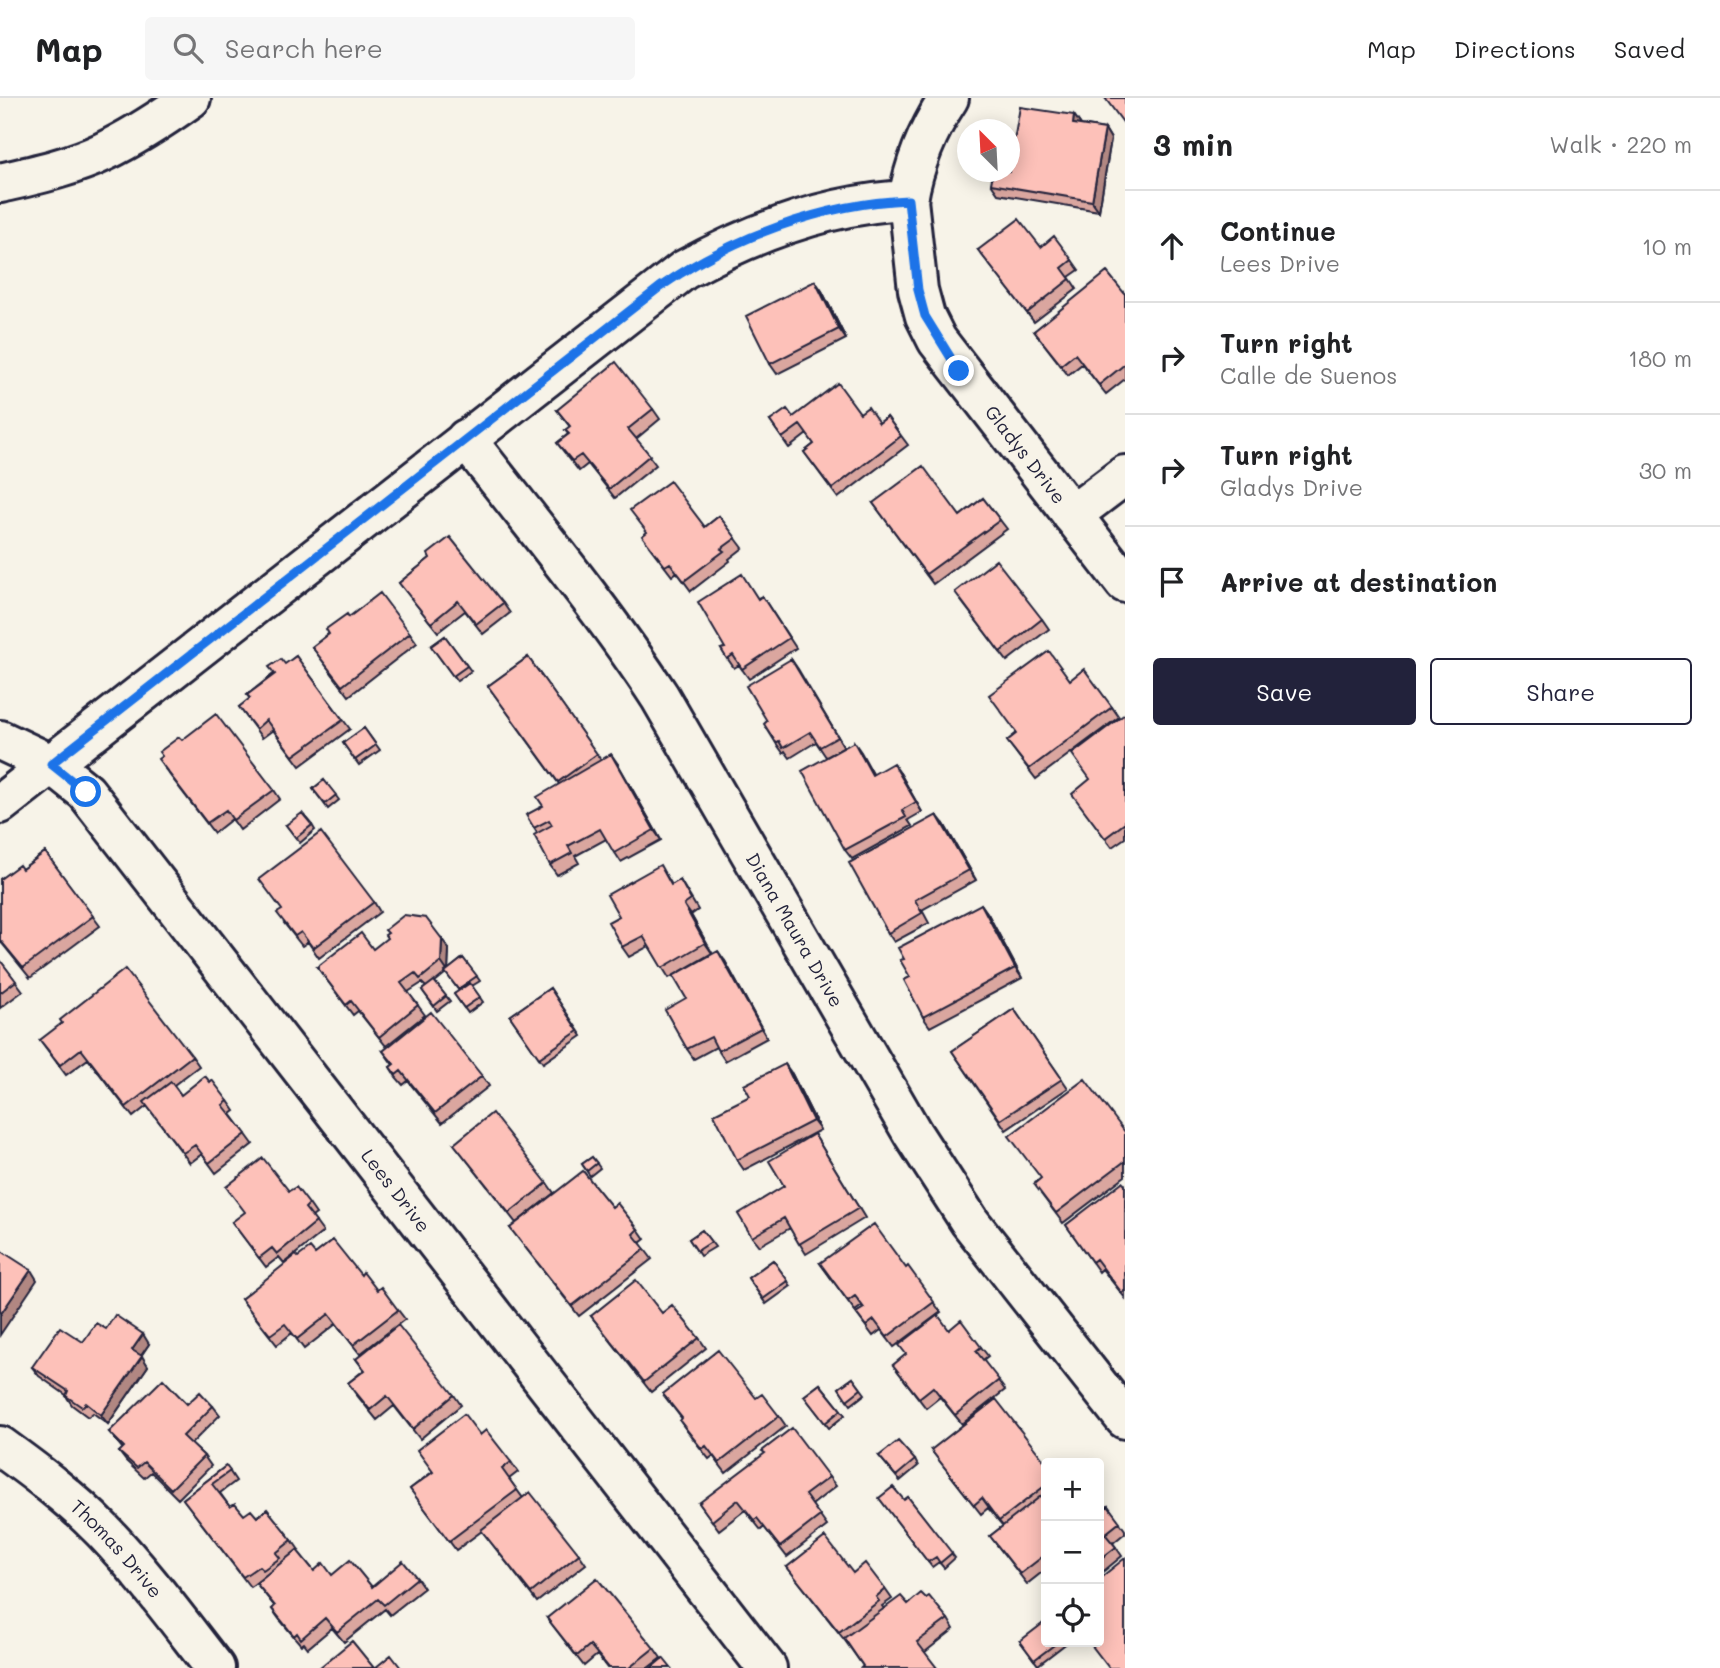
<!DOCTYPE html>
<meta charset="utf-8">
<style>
body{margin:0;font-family:Mali,sans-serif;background:#f6f6f6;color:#202124}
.controls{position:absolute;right:21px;bottom:21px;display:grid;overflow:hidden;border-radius:7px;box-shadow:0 4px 18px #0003}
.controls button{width:63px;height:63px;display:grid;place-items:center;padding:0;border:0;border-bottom:2px solid #e0e0e0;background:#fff;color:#202124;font:35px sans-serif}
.compass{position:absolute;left:957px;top:21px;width:63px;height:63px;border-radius:50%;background:#fff;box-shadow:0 4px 18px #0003;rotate:336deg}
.stop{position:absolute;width:21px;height:21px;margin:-16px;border:5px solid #1a73e8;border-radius:50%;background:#fff}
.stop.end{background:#1a73e8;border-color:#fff;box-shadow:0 2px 7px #0008}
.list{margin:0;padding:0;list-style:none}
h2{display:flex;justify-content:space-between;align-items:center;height:91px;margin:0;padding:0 28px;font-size:30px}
h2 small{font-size:23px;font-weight:400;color:#757577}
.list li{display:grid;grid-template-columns:46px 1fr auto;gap:21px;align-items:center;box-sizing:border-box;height:112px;padding:0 28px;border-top:2px solid #e0e0e0}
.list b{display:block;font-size:26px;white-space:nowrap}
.list p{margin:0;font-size:23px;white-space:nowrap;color:#757577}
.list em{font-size:23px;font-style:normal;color:#757577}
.actions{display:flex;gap:14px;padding:21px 28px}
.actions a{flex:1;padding:16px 0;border:2px solid #22223b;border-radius:7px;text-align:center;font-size:24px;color:#22223b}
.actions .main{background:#22223b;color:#fff}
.icon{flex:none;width:38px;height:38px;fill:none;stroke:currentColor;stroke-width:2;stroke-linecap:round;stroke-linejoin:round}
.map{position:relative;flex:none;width:1125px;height:1570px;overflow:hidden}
header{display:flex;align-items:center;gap:42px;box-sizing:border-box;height:98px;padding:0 35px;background:#fff;border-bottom:2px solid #e0e0e0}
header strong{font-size:33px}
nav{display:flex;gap:38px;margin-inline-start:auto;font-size:24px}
.search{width:490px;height:63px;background:#f6f6f6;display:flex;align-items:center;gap:18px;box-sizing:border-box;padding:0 24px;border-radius:7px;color:#757577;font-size:26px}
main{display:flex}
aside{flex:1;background:#fff}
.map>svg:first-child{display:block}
</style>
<header>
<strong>Map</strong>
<div class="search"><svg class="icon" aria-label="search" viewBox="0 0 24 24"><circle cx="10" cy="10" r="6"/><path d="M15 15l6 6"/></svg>Search here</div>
<nav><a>Map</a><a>Directions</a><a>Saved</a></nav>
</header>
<main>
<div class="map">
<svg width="1125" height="1570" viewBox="0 0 1125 1570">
<rect width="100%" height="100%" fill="#f7f3e8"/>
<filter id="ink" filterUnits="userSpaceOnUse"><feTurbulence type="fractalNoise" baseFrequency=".0143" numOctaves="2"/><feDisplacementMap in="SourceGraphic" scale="14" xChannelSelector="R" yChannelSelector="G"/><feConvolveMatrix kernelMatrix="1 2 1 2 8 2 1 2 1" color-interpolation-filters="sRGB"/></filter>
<g filter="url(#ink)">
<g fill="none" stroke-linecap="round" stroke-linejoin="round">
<!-- street casing -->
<g stroke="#22223b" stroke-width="44">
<g id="street">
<path d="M0 85C34 77 72 69 103 54 134 39 163 20 191 0"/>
<path id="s1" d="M908 102 918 192 925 218 937 242 1125 485"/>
<path id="s2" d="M466 341C532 426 601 509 660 599L913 1036 970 1124 1125 1321"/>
<path d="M1072 417 1125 377"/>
<path id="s3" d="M0 642 51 666 86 694 767 1570"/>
<path d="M0 706 684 172C752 135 830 105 908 102 914 65 928 32 949 0"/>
<path id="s4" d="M0 1348C36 1374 72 1401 103 1433 144 1476 179 1524 215 1570"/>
</g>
</g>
<!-- street -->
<use href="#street" stroke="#f7f3e8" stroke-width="38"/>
</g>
<!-- wall -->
<path fill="#daa69f" stroke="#22223b" stroke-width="2" d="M1074 17 1081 27 1105 31 1111 41 1099 113 998 96 991 86 1014 43Z
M1041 149 1072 162 1079 172 1069 179 1077 191 1034 224 978 152Z
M815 183 822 193 846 241 777 276 770 266Z
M1125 196V281L1106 296 1082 266 1068 277 1034 233Z
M653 311 660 321 636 341 656 367 615 400 588 366 579 373 557 345 568 336 565 332 570 329 557 312Z
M860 315 879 325 887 319 908 347 838 400 804 354 814 346 807 336 789 350 770 323 793 319Z
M983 400 1007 431 933 486 873 405 960 418Z
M719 418 743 450 729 461 730 463 691 493 677 474 672 478 649 448 705 429Z
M430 460 503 505 510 515 483 536 465 513 438 534 399 485Z
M762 498 796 550 749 581 739 567 734 570 721 551 725 550 758 500Z
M962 504 1042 521 1049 531 1007 563Z
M349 519 410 535 417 545 349 598 312 549Z
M445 538 471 573 457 583 431 548Z
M296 558 350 631 300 668 273 632 262 640 239 609 250 601 247 597Z
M528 559 601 662 618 666 661 742 621 764 606 741 575 758 579 765 557 777 550 767 537 735 534 730 543 708 559 686 488 588Z
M791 561 844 649 826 659 816 644 790 660 785 653 783 655 776 645 767 623Z
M1070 582 1112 609 1119 619 1036 681 1007 643 1017 635Z
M1125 616V740L1112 749 1079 705 1090 682Z
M364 630 380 652 359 667 343 645Z
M182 642 274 692 280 701 240 732 232 721 214 735 165 671Z
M854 644 873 676 900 675 922 714 908 722 912 728 852 761 845 752Z
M324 682 339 702 328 711 313 691Z
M944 726 976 782 922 812 929 825 894 844 888 835Z
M286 727H312L315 732 300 745Z
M45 754 100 828 30 880 0 843V781L22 771Z
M666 777 672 787 680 782 698 812 691 817 712 855 669 880 649 848 629 859 622 849 619 818Z
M374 804 380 814 319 860 308 844 302 848 284 825Z
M981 806 988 816 1022 880 930 929 923 919 910 879Z
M373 851H449L448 872 463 860 480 883 472 888 483 904 468 915 454 896 459 893 446 875 435 884 450 903 437 913 422 892 426 889 422 885 408 894 425 917 386 948 358 913 353 917 317 869Z
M0 862 23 893 0 910Z
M725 863 767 940 725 963 716 949 694 961 687 951 686 900Z
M550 890 582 938 543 965 510 918Z
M1014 911 1068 990 1006 1032 952 953Z
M40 942 192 958 199 968 174 987 181 997 228 1003 235 1013 231 1016 253 1046 216 1075 202 1056 190 1065 147 1008 133 1019 88 961 66 977Z
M383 953 482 978 489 988 442 1025 408 983 403 987 396 979 390 969 393 967Z
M792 976 820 1032 744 1072 737 1062Z
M1125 1034V1078L1063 1125 1041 1096Z
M814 1036 865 1120 806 1156 790 1130 759 1148 752 1139 784 1088Z
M454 1046 547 1085 554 1095 516 1125Z
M592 1059 600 1070 590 1078 582 1066Z
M1125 1087V1200L1102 1171 1099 1174 1066 1127Z
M289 1093 309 1106 316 1116 312 1119 323 1134 284 1165 279 1159 266 1169 232 1124Z
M612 1109 638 1131 645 1141 640 1145 652 1161 579 1218 510 1130Z
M702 1132 715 1149 700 1158 689 1141Z
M315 1156 361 1177 398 1212 405 1221 360 1256 336 1226 304 1251 292 1235 277 1247 241 1201 298 1159Z
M773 1162 791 1188 766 1206 748 1180Z
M820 1165 906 1170 941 1214 894 1249 881 1232 873 1238 856 1215 864 1210 862 1208 855 1213Z
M662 1215 699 1240 706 1250 651 1294 591 1218Z
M106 1231 149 1246 141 1258 148 1268 108 1326 93 1315 88 1319 72 1307 66 1298V1297L39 1278 32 1269 83 1244Z
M949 1232 981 1249 988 1258 983 1262 1005 1292 962 1326 940 1299 926 1310 893 1267Z
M356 1261 454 1297 461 1307 420 1341 394 1308 377 1322 355 1295 348 1285 364 1272Z
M853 1280 865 1296 851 1307 839 1290Z
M820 1286 845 1317 829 1330 804 1298Z
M663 1296 756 1300 779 1318 786 1328 726 1375 713 1358 709 1361 687 1333 680 1323 682 1321Z
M187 1306 213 1308 220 1317 191 1346 204 1358 211 1368 178 1401 151 1374 144 1380 126 1363 119 1354 123 1351 109 1334Z
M480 1337 511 1364 518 1374 509 1381 523 1400 579 1456 586 1466 537 1504 482 1433 456 1452 410 1391Z
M931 1352 1046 1365V1471L1027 1486 990 1438 1003 1428 988 1410 981 1416Z
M879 1358 915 1362 918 1368 900 1383Z
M226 1368 236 1383 220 1395 230 1409 244 1417 257 1419 292 1442 299 1452 297 1453 314 1473 332 1477 372 1489 417 1480 424 1490 390 1517 385 1511 344 1544 332 1530 308 1550 304 1545 301 1547 279 1521 272 1511 275 1509 256 1485 266 1478 250 1489 183 1401Z
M829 1379 836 1388 812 1407 827 1428 787 1459 764 1429 761 1432 745 1412 719 1432 699 1405Z
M908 1399 955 1460 944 1470 939 1464 932 1469 879 1400 904 1402Z
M1108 1408 1125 1432V1435L1113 1445 1122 1458 1099 1477V1414V1415Z
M787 1469 853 1475 885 1491 892 1501 882 1508 884 1511 908 1506 948 1521 954 1531 925 1554 863 1568 846 1544Z
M547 1520 654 1550 661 1560 648 1570H607L597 1557 584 1568Z
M1020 1543 1046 1544H1068L1038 1567Z"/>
<!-- shaded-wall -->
<path fill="#b18782" stroke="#22223b" stroke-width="2" d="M1074 17 1081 27 1073 26Z
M1105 31 1111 41 1099 113 1092 103Z
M815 183 822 193 846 241 839 231Z
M791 561 798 571 844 649 838 639Z
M854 644 861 654 879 687 872 677Z
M611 656 618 666 661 742 654 732Z
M893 665 900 675 922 714 916 704Z
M937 717 944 726 976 782 969 772Z
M981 806 988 816 1022 880 1015 870Z
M684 807 691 817 712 855 705 845Z
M442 841 449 851 448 874 441 864Z
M718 853 725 863 767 940 761 930Z
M785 966 792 976 820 1032 813 1023Z
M31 1172 37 1182 0 1237V1217Z
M143 1236 149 1246 138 1262 132 1252Z
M142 1258 148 1268 108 1326 101 1317Z"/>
<!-- building -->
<path fill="#fdc1b9" stroke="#22223b" stroke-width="2" d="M1105 0H1125V27Z
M1020 9 1074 17 1073 26 1105 31 1092 103 991 86 993 74H1010V42L1014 43Z
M1019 121 1041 149 1054 138 1072 162 1062 170 1070 181 1027 215 978 152Z
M1107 174 1125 196V266L1099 287 1075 256 1061 267 1034 233Z
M815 183 839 231 770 266 746 218Z
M616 264 653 311 628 331 650 357 609 391 581 357 572 363 557 345 569 336 565 332 570 328 557 312Z
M838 285 860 315 868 309 879 325 887 319 901 338 832 391 804 354 814 346 800 327 782 340 770 323 787 311 793 319Z
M923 368 960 418 983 400 1000 422 926 476 873 405Z
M670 383 705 429 719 418 736 440 721 451 724 453 684 483 670 465 665 468 642 438 647 434 630 412Z
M450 439 503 505 476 526 458 503 431 525 399 485 430 460 428 456Z
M996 462 1042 521 1000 554 955 494Z
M742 476 758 501 762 498 789 540 742 571 733 557 727 561 721 551 725 550 698 504Z
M380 495 410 535 342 588 312 549 329 536 326 531 347 516 349 519Z
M445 538 467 568 453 578 431 548Z
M1049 553 1070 582 1084 571 1112 609 1029 671 1007 643 1017 635 989 597Z
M296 558 343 622 293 658 266 622 256 631 239 609 250 600 247 597 275 576 269 569 281 561 285 566Z
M528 559 597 656 558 684 488 588Z
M791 561 838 639 820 649 810 634 783 650 779 643 776 645 764 626 767 623 746 588Z
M216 616 274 692 233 722 226 712 207 725 158 661 162 658 159 654 179 639 182 642Z
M1125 616V725L1105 740 1072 696 1090 681 1072 656Z
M364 630 376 647 355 662 343 645Z
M854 644 872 677 893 665 916 704 902 712 906 719 845 752 802 673Z
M611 656 654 732 614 755 600 731 568 748 572 755 550 767 534 737 552 727 549 722 534 730 526 717 543 708 537 699Z
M324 682 336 697 325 706 313 691Z
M302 715 312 727 296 740 286 727Z
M937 717 969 772 915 802 922 815 888 835 849 765Z
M321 734 374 804 313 850 301 834 295 838 277 815 282 812 259 781Z
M45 754 93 818 23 870 0 842V781L19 767 22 771Z
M660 767 671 787 680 782 691 802 684 807 705 845 662 870 643 838 622 849 608 824 619 818 607 797Z
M981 806 1015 870 923 919 904 882 910 879 900 862 904 861 898 850Z
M404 817 426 820 442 841 441 864 420 881 415 875 401 885 418 907 379 939 351 903 346 907 317 869 361 835 373 851 387 840 385 837 388 835 385 832Z
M718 853 761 930 718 953 711 939 687 951 665 912 686 900 673 878Z
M463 860 477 878 458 891 445 874Z
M0 862 16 883 0 895Z
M125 871 192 958 126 1009 81 951 60 967 40 942 62 925 60 922Z
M434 883 446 898 434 908 422 892Z
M470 885 480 899 464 910 454 896Z
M550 890 578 933 539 960 510 918Z
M1014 911 1062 981 1000 1022 952 953Z
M431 914 482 978 435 1015 401 973 396 977 390 969 394 966 383 953Z
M785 966 813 1023 737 1062 714 1016 750 998 744 987Z
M205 978 210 984 212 982 228 1003 223 1007 246 1036 209 1065 195 1047 183 1055 144 1004 171 984 181 997Z
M1085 981 1125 1034V1063L1056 1115 1034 1086 1041 1080 1009 1038Z
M492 1015 547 1085 509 1115 454 1046Z
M814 1036 859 1110 799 1146 784 1120 752 1139 738 1116 784 1088 769 1063Z
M592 1059 597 1065 587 1073 582 1066Z
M263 1060 289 1093 296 1089 309 1106 305 1110 316 1124 277 1156 272 1150 259 1160 232 1124 245 1114 226 1089Z
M583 1073 612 1109 617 1105 638 1131 633 1136 645 1151 572 1208 510 1130Z
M1122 1084 1125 1087V1192L1122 1195 1096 1161 1092 1164 1066 1127Z
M874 1126 906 1170 908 1168 934 1204 887 1239 874 1222 866 1228 856 1215 864 1210 855 1198 848 1203 820 1165Z
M702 1132 711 1144 697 1153 689 1141Z
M333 1142 361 1177 363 1174 377 1192 381 1189 398 1212 353 1247 329 1216 297 1241 285 1226 270 1237 241 1201 296 1157 298 1159 310 1150 315 1156Z
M0 1152 31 1172 0 1217Z
M773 1162 788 1183 763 1201 748 1180Z
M636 1182 662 1215 672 1207 699 1240 644 1284 591 1218Z
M115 1217 143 1236 132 1252 142 1258 101 1317 86 1305 82 1309 66 1298 68 1293 32 1269 60 1229 83 1244 96 1225 106 1231Z
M938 1217 949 1232 961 1222 981 1249 976 1253 999 1282 955 1317 933 1289 919 1300 893 1267 906 1256 899 1247Z
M398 1227 454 1297 413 1331 387 1298 370 1312 348 1285 365 1272 356 1261Z
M718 1252 756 1300 762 1296 779 1318 719 1365 706 1348 702 1351 680 1323 682 1320 663 1296Z
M853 1280 861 1291 847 1302 839 1290Z
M163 1281 187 1306 200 1294 213 1308 183 1338 204 1358 171 1391 144 1364 137 1370 119 1354 124 1349 109 1334Z
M820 1286 841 1312 825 1325 804 1298Z
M996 1301 1046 1365V1387L999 1423 982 1400 974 1407 931 1352Z
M464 1316 480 1337 486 1332 511 1364 502 1371 517 1392 449 1443 410 1391 433 1374 417 1352Z
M792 1330 829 1379 805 1397 820 1418 780 1449 757 1420 754 1422 738 1402 712 1423 699 1405 765 1355 762 1353Z
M898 1343 915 1362 896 1378 879 1358Z
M226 1368 230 1373 212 1386 230 1409 235 1406 244 1417 251 1412 257 1419 267 1411 292 1442 276 1455 280 1460 263 1472 259 1468 243 1479 183 1401Z
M893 1389 904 1402 908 1399 952 1455 940 1465 936 1459 928 1464 879 1400Z
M530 1394 579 1456 531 1495 481 1432Z
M1046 1394V1456L1020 1476 990 1438Z
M1108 1408 1120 1424 1105 1436 1116 1449 1099 1462V1414V1415Z
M825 1439 853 1475 865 1465 885 1491 876 1499 879 1503 839 1534 787 1469Z
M297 1452 314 1473 323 1465 332 1477 350 1462 372 1489 403 1463 417 1480 384 1507 378 1501 337 1534 325 1520 301 1541 297 1535 294 1538 272 1511 275 1508 256 1485Z
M1125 1460V1570H1109L1089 1544H1099V1481Z
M597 1480 654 1550 629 1570H609L590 1547 577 1558 547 1520Z
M921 1495 926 1500 929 1498 948 1521 917 1544 937 1570H861L863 1568 844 1540 901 1498 908 1506Z
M1046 1523V1544H1058L1034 1562 1020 1543Z
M352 1543 374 1570H319Z
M391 1557 401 1570H375Z
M663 1560 671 1570H651Z"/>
</g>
<g fill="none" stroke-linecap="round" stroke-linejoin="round" filter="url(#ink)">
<!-- route -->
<path stroke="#1a73e8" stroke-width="9" d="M86 694 51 666 660 189C729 141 823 105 908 102L918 192 925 218 959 273"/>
</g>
<g text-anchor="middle" stroke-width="5" stroke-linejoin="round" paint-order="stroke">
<!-- street labels -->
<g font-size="19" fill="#22223b" stroke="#f7f3e8">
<text dy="7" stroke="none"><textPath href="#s1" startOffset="289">Gladys Drive</textPath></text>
<text dy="7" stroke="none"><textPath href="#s2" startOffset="592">Diana Maura Drive</textPath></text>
<text dy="7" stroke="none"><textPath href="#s3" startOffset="606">Lees Drive</textPath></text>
<text dy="7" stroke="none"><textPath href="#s4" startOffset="156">Thomas Drive</textPath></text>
</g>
</g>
</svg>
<div class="controls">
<button>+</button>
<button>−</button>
<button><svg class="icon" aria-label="locate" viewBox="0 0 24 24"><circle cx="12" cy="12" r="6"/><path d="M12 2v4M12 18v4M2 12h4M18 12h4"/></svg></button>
</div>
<svg class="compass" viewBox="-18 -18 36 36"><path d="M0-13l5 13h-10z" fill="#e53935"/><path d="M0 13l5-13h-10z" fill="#757577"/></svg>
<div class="stop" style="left:86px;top:694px"></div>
<div class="stop end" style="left:959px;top:273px"></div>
</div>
<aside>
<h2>3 min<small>Walk · 220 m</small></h2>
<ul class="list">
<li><svg class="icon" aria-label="ahead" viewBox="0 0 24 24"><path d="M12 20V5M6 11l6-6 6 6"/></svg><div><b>Continue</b><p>Lees Drive</p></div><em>10 m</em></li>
<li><svg class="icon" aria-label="right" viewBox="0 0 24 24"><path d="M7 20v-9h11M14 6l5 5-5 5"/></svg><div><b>Turn right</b><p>Calle de Suenos</p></div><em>180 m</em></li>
<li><svg class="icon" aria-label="right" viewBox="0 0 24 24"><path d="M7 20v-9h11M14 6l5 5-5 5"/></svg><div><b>Turn right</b><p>Gladys Drive</p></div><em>30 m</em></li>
<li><svg class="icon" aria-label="arrive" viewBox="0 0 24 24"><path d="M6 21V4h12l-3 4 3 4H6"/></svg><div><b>Arrive at destination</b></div></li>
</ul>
<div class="actions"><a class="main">Save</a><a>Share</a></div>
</aside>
</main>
